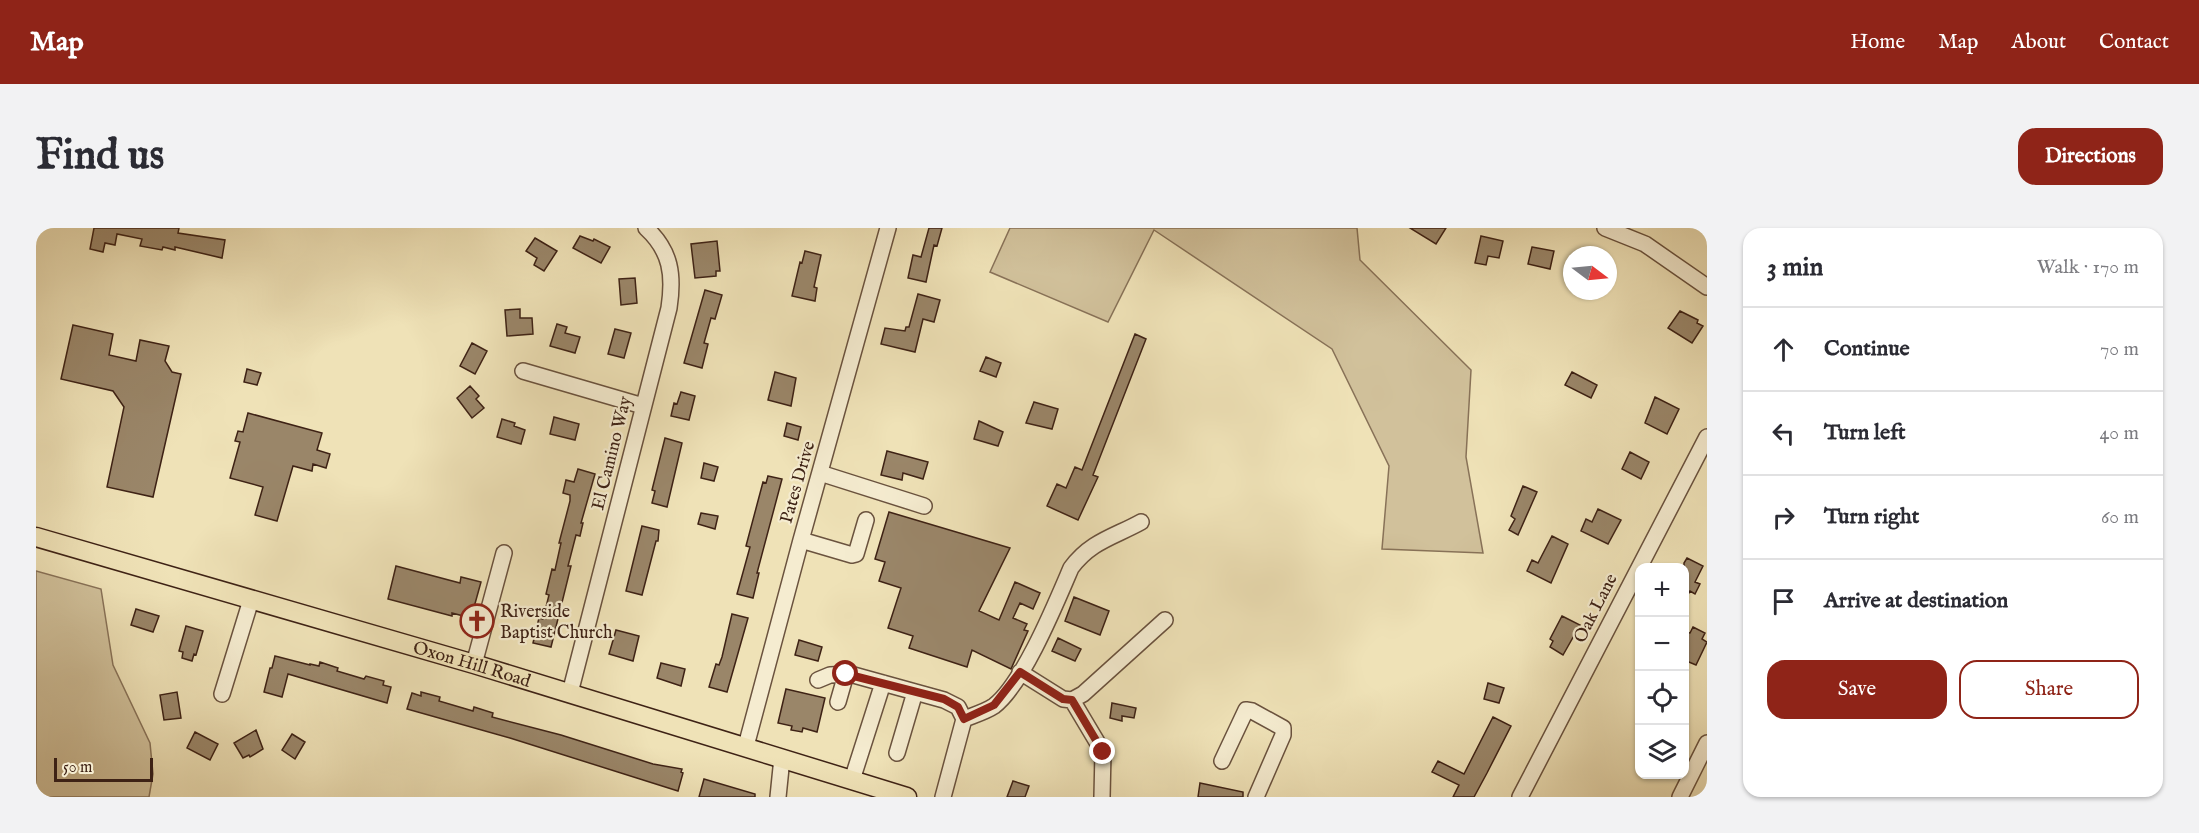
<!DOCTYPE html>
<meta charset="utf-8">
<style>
body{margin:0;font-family:"IM FELL English",serif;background:#f2f2f3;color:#2b2b33}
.controls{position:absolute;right:18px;bottom:18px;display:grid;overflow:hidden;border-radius:12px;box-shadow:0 2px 4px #0004}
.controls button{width:54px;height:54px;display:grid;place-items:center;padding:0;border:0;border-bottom:2px solid #e1e1e2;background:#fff;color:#2b2b33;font:30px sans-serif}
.compass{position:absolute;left:1527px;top:18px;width:54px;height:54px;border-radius:50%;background:#fff;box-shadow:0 2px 4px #0004;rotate:106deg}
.scale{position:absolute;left:18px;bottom:15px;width:99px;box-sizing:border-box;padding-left:6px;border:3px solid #3e2215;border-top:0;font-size:16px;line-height:21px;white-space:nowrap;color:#3e2215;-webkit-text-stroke:4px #f5ecd0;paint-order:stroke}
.stop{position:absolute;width:18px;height:18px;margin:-14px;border:4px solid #8f2418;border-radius:50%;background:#fff}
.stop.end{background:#8f2418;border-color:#fff;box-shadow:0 2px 6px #0008}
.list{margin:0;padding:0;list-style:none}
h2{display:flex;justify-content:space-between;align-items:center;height:78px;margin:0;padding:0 24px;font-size:26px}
h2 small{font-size:20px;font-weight:400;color:#7c7c81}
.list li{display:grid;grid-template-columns:39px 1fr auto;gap:18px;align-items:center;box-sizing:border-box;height:84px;padding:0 24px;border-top:2px solid #e1e1e2}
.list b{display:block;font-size:22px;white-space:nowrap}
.list em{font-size:20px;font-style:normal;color:#7c7c81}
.actions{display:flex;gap:12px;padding:18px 24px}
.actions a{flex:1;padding:14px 0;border:2px solid #8f2418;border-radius:18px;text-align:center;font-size:21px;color:#8f2418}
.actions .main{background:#8f2418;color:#fff}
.icon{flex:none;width:33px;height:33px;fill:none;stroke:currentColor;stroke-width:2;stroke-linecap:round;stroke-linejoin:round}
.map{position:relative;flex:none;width:1671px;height:569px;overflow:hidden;border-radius:18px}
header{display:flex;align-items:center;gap:36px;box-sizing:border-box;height:84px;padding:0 30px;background:#8f2418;color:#fff}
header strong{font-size:28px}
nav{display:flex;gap:33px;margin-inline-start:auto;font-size:21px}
.intro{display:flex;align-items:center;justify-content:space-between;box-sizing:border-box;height:144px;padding:0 36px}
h1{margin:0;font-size:42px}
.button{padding:15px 27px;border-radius:18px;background:#8f2418;color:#fff;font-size:21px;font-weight:700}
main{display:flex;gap:36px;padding:0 36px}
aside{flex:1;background:#fff;border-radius:18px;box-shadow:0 2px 4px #0004}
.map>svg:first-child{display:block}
</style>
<header>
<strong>Map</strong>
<nav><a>Home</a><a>Map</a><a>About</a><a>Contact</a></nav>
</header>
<div class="intro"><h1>Find us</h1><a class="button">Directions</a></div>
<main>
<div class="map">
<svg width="1671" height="569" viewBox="0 0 1671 569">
<rect width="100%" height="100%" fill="#efe2b7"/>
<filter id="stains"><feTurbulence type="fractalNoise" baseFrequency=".00333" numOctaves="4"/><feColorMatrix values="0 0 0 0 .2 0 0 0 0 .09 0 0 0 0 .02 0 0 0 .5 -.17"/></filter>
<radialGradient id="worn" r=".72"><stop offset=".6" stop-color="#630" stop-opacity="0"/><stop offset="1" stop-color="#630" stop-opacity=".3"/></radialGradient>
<!-- green -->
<path fill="#d1c19b" stroke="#887258" stroke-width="1.5" d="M974 0H1321L1324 32 1435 142 1430 229 1447 325 1346 321 1353 238 1296 121 1118 2 1072 94 954 44Z
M0 343 65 361 77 437 114 515 117 546 113 569H0Z"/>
<!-- building -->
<path fill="#9a8669" stroke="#3e2215" stroke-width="1.5" d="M58 0H143L142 5 189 12 186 30 139 19V22L127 19 126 22 104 18 106 11 81 6 79 17 69 15 67 24 54 21Z
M893 0H906L901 18 898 17 890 54 872 50 877 27 885 29Z
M1374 0H1410L1400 16Z
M544 8 557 13 558 11 574 19 565 35 537 20Z
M1445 8 1467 13 1463 30 1452 28 1450 37 1439 35Z
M499 10 521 23 508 43 498 37 501 30 490 23Z
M681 13 684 43H680V48L659 50 655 16Z
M1496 19 1518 23 1514 41 1492 36Z
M769 23 785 27 778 59 781 60 779 73 756 68 764 34 766 35Z
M599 50 601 75 585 77 583 51Z
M669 62 686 67 679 91 675 90 668 115 672 116 666 140 648 135Z
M882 66 904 72 898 94 887 91 879 124 845 116 849 100 869 103 870 99H873Z
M484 81V90H496L497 106 471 108 469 82Z
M1644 83 1662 92 1661 95 1667 98 1656 115 1632 100Z
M521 96 531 99 529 105 544 109 539 125 514 118Z
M37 97 77 106 73 127 100 133 104 112 133 118 129 133 136 144 145 146 117 269 71 259 88 179 77 163 25 151Z
M579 101 595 105 588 130 572 126Z
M1099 106 1110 111 1057 247 1062 249 1042 292 1011 278 1021 256 1030 260 1039 239 1046 242Z
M436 115 451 123 439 146 424 138Z
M950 129 965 135 960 149 944 143Z
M211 141 225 145 221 157 208 154Z
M739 144 760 150 755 178 732 172Z
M1536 144 1561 157 1555 170 1529 157Z
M434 158 443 168 440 171 448 180 436 190 421 170Z
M645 164 659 168 653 192 635 188 638 175 641 176Z
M1619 169 1643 181 1631 206 1609 195Z
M998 174 1022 181 1016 201 990 195Z
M212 185 286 205 281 222 294 226 290 240 277 236 276 243 257 238 241 293 219 287 227 259 194 250 204 214 199 213 202 203 207 204Z
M518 189 543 196 539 212 514 206Z
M466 191 479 195 478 198 489 202 485 216 461 209Z
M943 193 967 204 962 218 938 211Z
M751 195 765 199 762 212 748 208Z
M629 210 646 215 631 279 616 275 619 263 616 262Z
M851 223 892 234 887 251 867 245 866 252 845 247Z
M1594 224 1613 234 1605 251 1586 241Z
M668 235 682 239 678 253 665 250Z
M542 241 559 246 545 295H547L544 308 540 307 532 338H535L515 419 497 415 503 390 507 391 513 367 510 366 516 341 519 342 525 315H523L534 273V267L527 265 530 252 538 254Z
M732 248 746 251 721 345H723L717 370 701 366 714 319 710 318 727 254 730 255Z
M1487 258 1501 264 1482 307 1473 302 1479 291 1475 288Z
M1562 281 1585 292 1572 316 1545 303 1550 291 1556 294Z
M853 284 974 320 943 383 963 392 979 354 1004 365 997 381 984 375 977 390 991 396 988 402 992 403 975 441 936 422 931 439 873 420 877 408 852 400 865 360 843 353 849 334 839 331Z
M665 285 682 288 679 301 662 296Z
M606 298 623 302 622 313H620L606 367 590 363Z
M1516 308 1532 316 1515 355 1491 343 1496 332 1502 335Z
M1651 330 1667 338 1659 354 1664 356 1659 366 1654 363 1648 373V335Z
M360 338 424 355 425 349 445 354 435 390 416 385V388L352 371Z
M1038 369 1073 383 1064 407 1029 393Z
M100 381 123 388 117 404 95 397Z
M696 386 712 390 691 464 673 459 680 436 683 437 686 429Z
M1526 388 1544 397 1527 427 1514 419 1517 413 1514 411Z
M150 398 167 403 160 427 158 426 156 433 146 430 147 424 143 423Z
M1657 399 1669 405 1666 411 1671 414 1660 437 1648 432V404L1654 405Z
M580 402 603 408 597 433 573 426Z
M1022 410 1045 421 1039 433 1016 423Z
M763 412 786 419 782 433 759 427Z
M239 428 274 437V436L283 438 284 434 302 440 301 443 328 451 330 448 348 453 347 457 355 459 351 475 252 446 246 469 228 464 234 440H236Z
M625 435 649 441 645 458 621 450Z
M1452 455 1468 460 1463 475 1448 471Z
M750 461 789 470 781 504 767 500 766 504 755 502 756 498 742 495Z
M141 464 145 490 128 492 124 467Z
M385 464 404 469 403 473 437 483 438 479 457 485 456 489 525 507 617 536 646 541 645 544 647 545 642 563 474 510 371 481 376 465 385 468Z
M1076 475 1100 480 1098 490 1086 488V493L1074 490Z
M1457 489 1475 498 1451 545 1438 569H1417L1423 557 1396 544 1402 533 1428 546Z
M220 502 227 521 214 529 213 527 207 530 198 515Z
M159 504 182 516 174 532 151 520Z
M256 506 269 514 259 531 246 522Z
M668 551 719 566V569H663Z
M977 553 993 558 989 569H971Z
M1164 555 1207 564V569H1162Z"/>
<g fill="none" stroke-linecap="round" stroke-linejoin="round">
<!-- minor casing -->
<g stroke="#6a523e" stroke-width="18">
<path id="minor" d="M1569 0 1609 16 1671 59
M487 143 607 178
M784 245 888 278
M765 312 816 327 820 326 830 292
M438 436 468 325
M984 444 1027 471 1036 472 1047 466 1129 392
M782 452 794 447 814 446 908 472 922 479 928 491 907 569
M534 465 633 80C638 47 635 23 610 0
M186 466 215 372
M1036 472 1067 524 1066 569
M802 474 810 446
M928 491C938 487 949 484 958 478 987 456 1020 375 1035 340 1055 313 1078 309 1105 294
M710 518 765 312 852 0
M861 525 879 464
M1186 533 1210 482 1216 483 1247 500V507L1220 569
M816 552 847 455
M742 569 746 530
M1484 569 1671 209
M1644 569 1671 515"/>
</g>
<!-- major casing -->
<g stroke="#3e2215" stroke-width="21">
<g id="major">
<path id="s1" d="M0 309 438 436 871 569"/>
</g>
</g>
<!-- minor -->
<use href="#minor" stroke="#f5ecd0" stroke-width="15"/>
<!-- major -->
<use href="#major" stroke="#efe2b7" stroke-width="18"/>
</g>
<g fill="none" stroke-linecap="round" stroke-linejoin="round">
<!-- route -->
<path stroke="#8f2418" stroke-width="8" d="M810 446 908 471 922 479 928 491 958 477 984 444 1027 471 1036 472 1067 524"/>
</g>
<!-- icons -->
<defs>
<g id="church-ring" transform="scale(1.725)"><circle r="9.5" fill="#f5ecd0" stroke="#8f2418" stroke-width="1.5"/><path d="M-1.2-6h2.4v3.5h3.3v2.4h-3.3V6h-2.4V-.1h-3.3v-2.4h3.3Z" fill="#8f2418"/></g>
</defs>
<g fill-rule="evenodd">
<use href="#church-ring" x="441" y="393"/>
</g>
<g text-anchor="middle" stroke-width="4.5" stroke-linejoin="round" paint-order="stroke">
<!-- street labels -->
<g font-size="18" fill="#3e2215" stroke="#f5ecd0">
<text transform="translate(575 225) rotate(-76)" y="6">El Camino Way</text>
<text transform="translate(761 254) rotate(-74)" y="6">Pates Drive</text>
<text transform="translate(1559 380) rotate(-63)" y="6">Oak Lane</text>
<text dy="6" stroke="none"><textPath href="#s1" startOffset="454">Oxon Hill Road</textPath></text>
</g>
<!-- poi labels -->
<g font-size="18" fill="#3e2215" stroke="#f5ecd0" text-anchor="start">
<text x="464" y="389">Riverside<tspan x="464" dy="21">Baptist Church</tspan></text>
</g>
</g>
<rect width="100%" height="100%" filter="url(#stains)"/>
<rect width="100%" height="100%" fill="url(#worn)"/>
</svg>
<div class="controls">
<button>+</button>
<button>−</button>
<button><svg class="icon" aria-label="locate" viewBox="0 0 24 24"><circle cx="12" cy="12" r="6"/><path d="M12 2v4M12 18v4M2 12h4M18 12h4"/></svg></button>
<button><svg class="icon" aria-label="layers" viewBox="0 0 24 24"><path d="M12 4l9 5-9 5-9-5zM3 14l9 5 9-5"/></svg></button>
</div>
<svg class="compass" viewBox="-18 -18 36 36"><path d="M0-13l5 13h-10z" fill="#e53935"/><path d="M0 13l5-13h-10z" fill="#7c7c81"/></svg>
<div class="scale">50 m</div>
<div class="stop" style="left:810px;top:446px"></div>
<div class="stop end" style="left:1067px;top:524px"></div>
</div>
<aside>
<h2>3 min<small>Walk · 170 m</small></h2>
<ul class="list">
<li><svg class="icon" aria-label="ahead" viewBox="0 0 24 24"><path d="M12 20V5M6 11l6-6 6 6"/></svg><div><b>Continue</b></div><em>70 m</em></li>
<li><svg class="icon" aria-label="left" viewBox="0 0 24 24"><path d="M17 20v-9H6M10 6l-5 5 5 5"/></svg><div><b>Turn left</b></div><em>40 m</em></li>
<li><svg class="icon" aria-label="right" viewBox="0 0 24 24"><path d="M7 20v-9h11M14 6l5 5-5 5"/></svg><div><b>Turn right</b></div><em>60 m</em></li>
<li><svg class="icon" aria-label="arrive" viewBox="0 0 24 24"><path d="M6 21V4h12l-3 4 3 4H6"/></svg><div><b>Arrive at destination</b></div></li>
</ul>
<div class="actions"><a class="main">Save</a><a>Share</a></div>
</aside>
</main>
